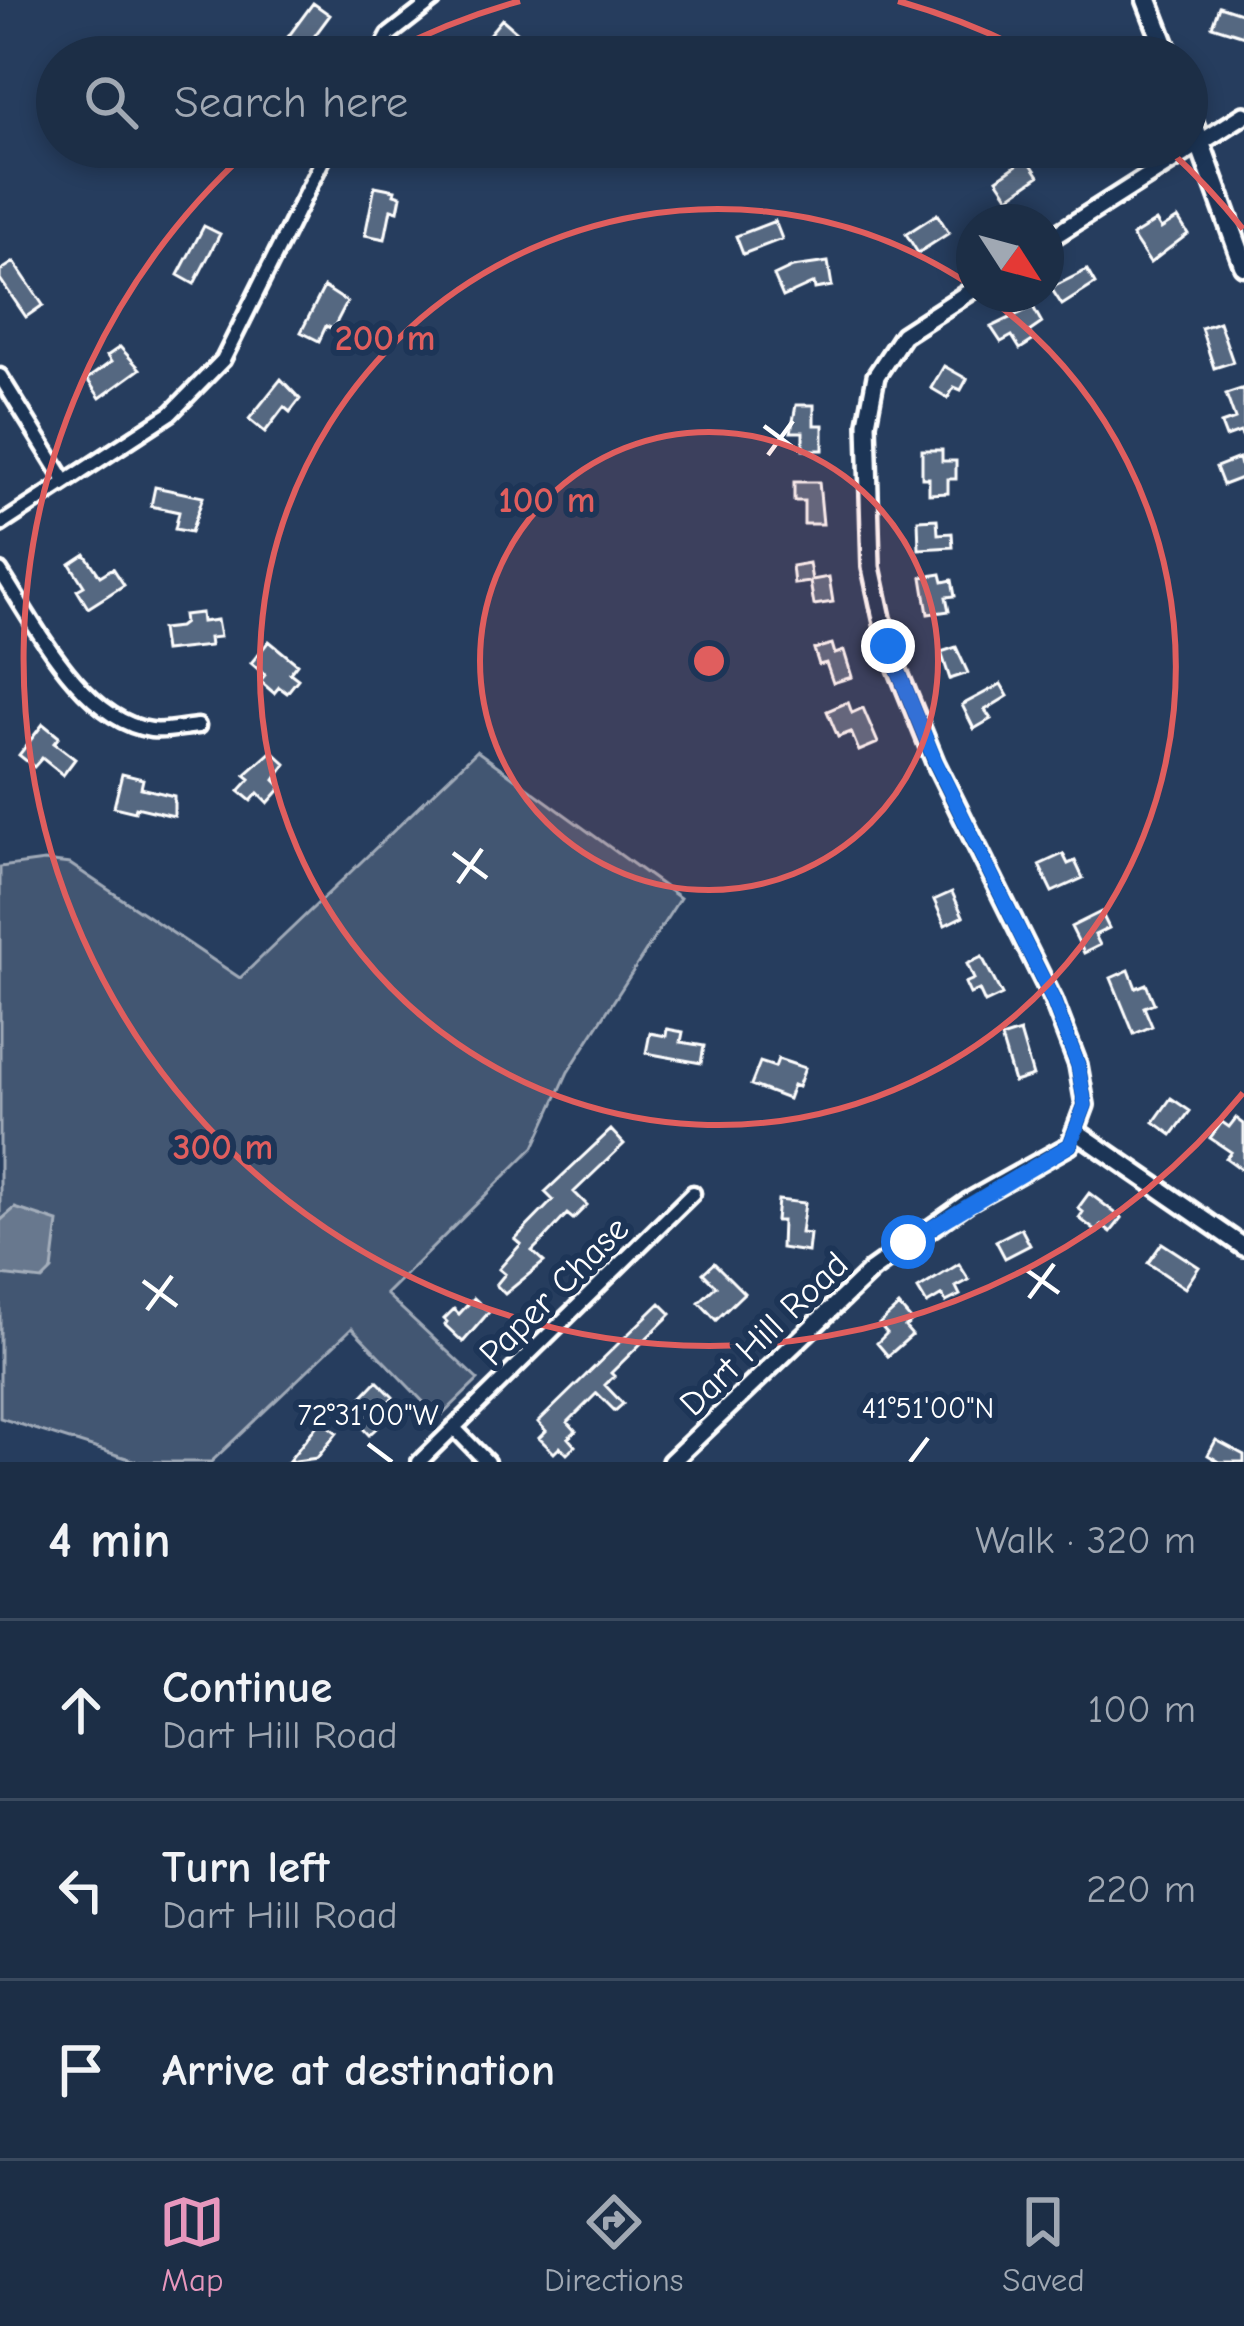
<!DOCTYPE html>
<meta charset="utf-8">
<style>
body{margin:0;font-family:"Comic Neue",sans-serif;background:#25364d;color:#f1f3f6}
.compass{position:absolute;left:956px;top:204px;width:108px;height:108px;border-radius:50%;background:#1c2e46;box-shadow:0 6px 18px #0003;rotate:126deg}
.stop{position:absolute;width:36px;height:36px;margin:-27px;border:9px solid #1a73e8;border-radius:50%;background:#fff}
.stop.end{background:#1a73e8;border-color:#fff;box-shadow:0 3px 12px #0008}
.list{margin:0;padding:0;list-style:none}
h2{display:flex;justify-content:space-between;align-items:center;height:156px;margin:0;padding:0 48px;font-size:51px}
h2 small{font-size:39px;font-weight:400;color:#a0a8b3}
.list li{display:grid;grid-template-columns:78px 1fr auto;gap:36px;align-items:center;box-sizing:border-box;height:180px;padding:0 48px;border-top:3px solid #3a4a5f}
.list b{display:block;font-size:45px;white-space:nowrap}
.list p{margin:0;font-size:39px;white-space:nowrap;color:#a0a8b3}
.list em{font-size:39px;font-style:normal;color:#a0a8b3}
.icon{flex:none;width:66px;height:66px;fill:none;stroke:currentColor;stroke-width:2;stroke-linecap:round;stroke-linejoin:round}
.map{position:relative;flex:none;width:1244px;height:1462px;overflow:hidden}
.search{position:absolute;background:#1c2e46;box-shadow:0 6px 18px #0003;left:36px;right:36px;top:36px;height:132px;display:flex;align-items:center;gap:30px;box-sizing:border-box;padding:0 42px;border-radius:66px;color:#a0a8b3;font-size:45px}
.sheet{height:696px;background:#1c2e46}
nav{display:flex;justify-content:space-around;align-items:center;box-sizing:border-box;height:168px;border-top:3px solid #3a4a5f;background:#1c2e46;font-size:33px;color:#a0a8b3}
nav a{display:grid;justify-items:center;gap:6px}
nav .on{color:#e797bd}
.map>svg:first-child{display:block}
</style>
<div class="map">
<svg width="1244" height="1462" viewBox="0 0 1244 1462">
<rect width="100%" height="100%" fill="#263d5e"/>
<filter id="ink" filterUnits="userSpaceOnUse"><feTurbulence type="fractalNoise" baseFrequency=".00833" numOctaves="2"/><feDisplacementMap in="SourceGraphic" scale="24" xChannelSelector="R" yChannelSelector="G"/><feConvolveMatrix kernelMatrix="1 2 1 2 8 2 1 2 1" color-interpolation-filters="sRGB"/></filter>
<g filter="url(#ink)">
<!-- green -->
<path fill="#425672" stroke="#a0aab8" stroke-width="3" d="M477 751 680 898 568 1072 534 1147 386 1294 478 1380 439 1418 352 1328 211 1462H139L0 1418V867L44 861 70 864 240 978Z"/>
<!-- water -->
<path fill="#67788e" stroke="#a4aebb" stroke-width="3" d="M15 1208 58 1222 52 1270 42 1280 0 1275V1221Z"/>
<!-- building -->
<path fill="#556781" stroke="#fff" stroke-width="3" d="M313 3 330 15 302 53 285 41Z
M1219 6 1244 14V36L1212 26Z
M502 19 517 32 495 57H470Z
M1027 158 1039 176 1009 197 997 179Z
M375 186 395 190 394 194 401 196 398 211 391 209 385 239 365 235Z
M937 214 949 233 918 253 906 234Z
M1178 218 1188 234 1150 263 1132 236 1156 221 1161 229Z
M775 221 782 239 743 254 736 236Z
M204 226 220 234 194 284 178 275Z
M14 262 43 305 26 317 0 279V271Z
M828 262 832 286 815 289 814 283 783 297 774 276 793 267Z
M1087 270 1095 284 1062 305 1051 288Z
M324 287 347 302 333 329 326 326 319 341 301 332Z
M1033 307 1042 323 1029 332 1034 340 1020 349 1012 336 1001 342 991 327Z
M1219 322 1233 362 1214 368 1201 328Z
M120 347 140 369 100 398 87 379 111 362 107 356Z
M944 366 967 379 961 390 954 387 948 398 931 388Z
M281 379 300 399 290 412 284 407 265 432 249 419Z
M1244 388V439L1240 432 1226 437 1221 424 1235 419 1226 394Z
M796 405H814V425H823V450H803V432H791Z
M922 450H942V461H956V479H948V493L929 494V478H922Z
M1239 458 1244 477 1223 485 1216 467Z
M794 482H819L823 524H804V501H794Z
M155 487 203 497 191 532 175 529 179 512 151 506Z
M937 519 938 534 952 533 953 547 919 549 918 520Z
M85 554 100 576 113 568 124 585 88 608 77 590 84 586 70 564Z
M809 563 812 580 829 577 833 602 814 605 810 582 794 584 792 566Z
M941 574 943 582 952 580 955 596 946 597 949 611 928 614 922 577Z
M201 613 202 622 217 620 220 637 209 638 210 646 164 651 161 629 179 627 184 623 183 615Z
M269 641 297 664 290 673 298 679 287 693 279 687 274 693 260 681 265 675 251 663Z
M832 644 835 654 844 651 852 677 833 683 826 663 819 665 814 649Z
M956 647 968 673 950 679 941 652Z
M1001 684 1008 696 985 710 991 719 974 729 962 705Z
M848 702 852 713 863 708 878 743 859 751 851 732 838 737 827 711Z
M43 724 59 737 54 743 75 759 63 775 42 758 34 767 19 755Z
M272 751 286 764 275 780 282 787 268 803 258 793 251 801 239 791 250 779 245 775Z
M122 774 143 779 141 788 174 796V816L136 807 135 812 114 807Z
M1063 854 1068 864 1075 861 1083 878 1052 892 1039 865Z
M952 892 963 916 945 925 934 900Z
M1101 912 1109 928 1095 935 1100 945 1084 953 1071 927Z
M982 957 1002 995 985 1003 979 990 970 994 965 983 974 979 967 964Z
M1129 970 1136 988 1146 984 1154 1003 1144 1007 1152 1026 1134 1034 1111 978Z
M667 1029 683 1032 681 1042 704 1046 701 1063 646 1053 650 1033 666 1036Z
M1020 1032 1033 1076 1014 1082 1001 1038Z
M778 1059 805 1068 798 1087 793 1085 788 1099 751 1085 760 1062 775 1067Z
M1171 1098 1190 1111 1172 1135 1154 1122Z
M1236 1118 1244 1124V1171L1226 1158 1231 1152 1210 1138 1222 1122 1229 1127Z
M611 1130 624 1144 574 1192 587 1205 573 1219 567 1214 542 1241 532 1251 544 1262 505 1294 496 1285 505 1274 499 1269 521 1244 515 1239 553 1200 545 1192Z
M1089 1193 1122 1218 1111 1232 1102 1225 1097 1232 1079 1218 1083 1212 1078 1208Z
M778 1200 805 1203 801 1233 810 1234 808 1252 781 1248 782 1221H776Z
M1021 1228 1030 1245 1005 1258 996 1241Z
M1162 1243 1199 1267 1185 1288 1148 1263Z
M714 1263 744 1293 716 1320 699 1302 716 1286 703 1273Z
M959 1264 969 1280 956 1287 960 1295 946 1302 942 1295 927 1304 918 1289Z
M474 1298 489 1312 463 1342 445 1325 447 1322 444 1319 454 1309 459 1314Z
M660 1303 671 1314 611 1373 614 1376 605 1385 623 1404 615 1411 597 1393 568 1422 576 1431 568 1438 575 1446 567 1454 560 1447 554 1453 539 1438 546 1431 538 1422Z
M899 1306 912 1321 905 1327 912 1335 888 1356 877 1343 887 1333 879 1324Z
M377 1381 393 1397 376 1415 383 1422 369 1435 355 1420 362 1413 354 1405Z
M321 1420 337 1433 317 1458 288 1462Z
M1216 1440 1244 1455V1462H1220L1208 1455Z"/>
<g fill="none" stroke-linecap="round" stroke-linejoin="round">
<!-- minor casing -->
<g stroke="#fff" stroke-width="21">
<path id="minor" d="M377 57 389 35 434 0
M0 376 65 481
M0 525 171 413 223 360 329 147
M0 571C34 623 83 721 151 730 166 732 184 727 198 726
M455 1429 487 1462
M419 1462 693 1193"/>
</g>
<!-- tertiary casing -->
<g stroke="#fff" stroke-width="24">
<path id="tertiary" d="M1046 241 1244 115
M1077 1132 1244 1247
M671 1462 872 1270 968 1202 1070 1145 1085 1105 1078 1065 1053 1000 935 762 888 646 871 567 867 423 876 376 903 335 974 289"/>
</g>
<!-- secondary casing -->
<g stroke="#fff" stroke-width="27">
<path id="secondary" d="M1147 0 1169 57
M1187 107 1244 265"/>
</g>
<!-- minor -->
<use href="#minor" stroke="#1d3557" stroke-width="12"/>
<!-- tertiary -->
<use href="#tertiary" stroke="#1d3557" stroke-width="15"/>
<!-- secondary -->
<use href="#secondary" stroke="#1d3557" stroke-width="18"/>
</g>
</g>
<g fill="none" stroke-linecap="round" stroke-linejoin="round" filter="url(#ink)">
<!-- route -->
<path stroke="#1a73e8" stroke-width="15" d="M888 646 935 761 1053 1000 1078 1065 1085 1105 1070 1145 908 1242"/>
</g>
<!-- ticks -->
<path fill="none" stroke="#fff" stroke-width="4.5" d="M764 426 798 451M768 455 793 421M453 853 487 878M458 883 482 849M1025 1269 1059 1293M143 1281 177 1306M1029 1298 1054 1264M147 1310 172 1276M368 1444 392 1462M910 1462 928 1438"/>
<!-- distance rings -->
<circle cx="709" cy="661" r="229" fill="#e05e5e" fill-opacity=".12"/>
<g fill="none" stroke="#e05e5e" stroke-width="6">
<circle cx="709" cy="661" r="229"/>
<path d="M985 295A458 458 0 1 1 972 286"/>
<path d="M1243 1093A687 687 0 1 1 249 150M386 54A687 687 0 0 1 520 1M898 1A687 687 0 0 1 1032 54M1169 150A687 687 0 0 1 1243 229"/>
</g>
<g text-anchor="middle" stroke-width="12" stroke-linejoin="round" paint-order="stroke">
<!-- street labels -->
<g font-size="36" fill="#fff" stroke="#1d3557">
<text transform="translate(553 1290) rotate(-45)" y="13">Paper Chase</text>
<text transform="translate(763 1333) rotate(-44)" y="13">Dart Hill Road</text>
</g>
</g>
<g font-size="30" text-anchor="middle" fill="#fff" stroke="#1d3557" stroke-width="12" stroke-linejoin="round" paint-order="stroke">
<text x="928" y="1418">41°51'00"N</text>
<text x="368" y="1425">72°31'00"W</text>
</g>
<circle cx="709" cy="661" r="18" fill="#e05e5e" stroke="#1d3557" stroke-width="6"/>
<g font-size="36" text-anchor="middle" font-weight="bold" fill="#e05e5e" stroke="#1d3557" stroke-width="12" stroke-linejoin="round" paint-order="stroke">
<text x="385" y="350">200 m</text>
<text x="547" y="512">100 m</text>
<text x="223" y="1159">300 m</text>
</g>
</svg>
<svg class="compass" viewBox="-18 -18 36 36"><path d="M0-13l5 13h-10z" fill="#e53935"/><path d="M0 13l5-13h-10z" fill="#a0a8b3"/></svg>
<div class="stop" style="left:908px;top:1242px"></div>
<div class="stop end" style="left:888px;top:646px"></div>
<div class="search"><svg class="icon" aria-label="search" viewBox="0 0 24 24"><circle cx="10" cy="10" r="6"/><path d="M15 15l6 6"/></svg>Search here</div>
</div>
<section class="sheet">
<h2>4 min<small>Walk · 320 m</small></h2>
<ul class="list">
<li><svg class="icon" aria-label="ahead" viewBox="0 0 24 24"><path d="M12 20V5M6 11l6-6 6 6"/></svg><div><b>Continue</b><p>Dart Hill Road</p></div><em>100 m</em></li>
<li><svg class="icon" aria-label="left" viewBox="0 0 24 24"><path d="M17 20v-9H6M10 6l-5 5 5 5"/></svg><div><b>Turn left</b><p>Dart Hill Road</p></div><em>220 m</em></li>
<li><svg class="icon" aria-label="arrive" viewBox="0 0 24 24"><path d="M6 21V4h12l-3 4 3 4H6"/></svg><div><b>Arrive at destination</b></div></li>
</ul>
</section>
<nav>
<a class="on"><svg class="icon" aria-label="map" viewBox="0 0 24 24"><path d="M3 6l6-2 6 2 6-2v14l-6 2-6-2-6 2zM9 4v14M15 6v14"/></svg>Map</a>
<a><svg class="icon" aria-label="directions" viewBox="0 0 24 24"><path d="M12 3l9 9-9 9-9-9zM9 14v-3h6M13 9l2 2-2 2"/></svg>Directions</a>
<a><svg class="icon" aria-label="saved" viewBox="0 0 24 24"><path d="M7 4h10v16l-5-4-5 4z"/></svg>Saved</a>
</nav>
